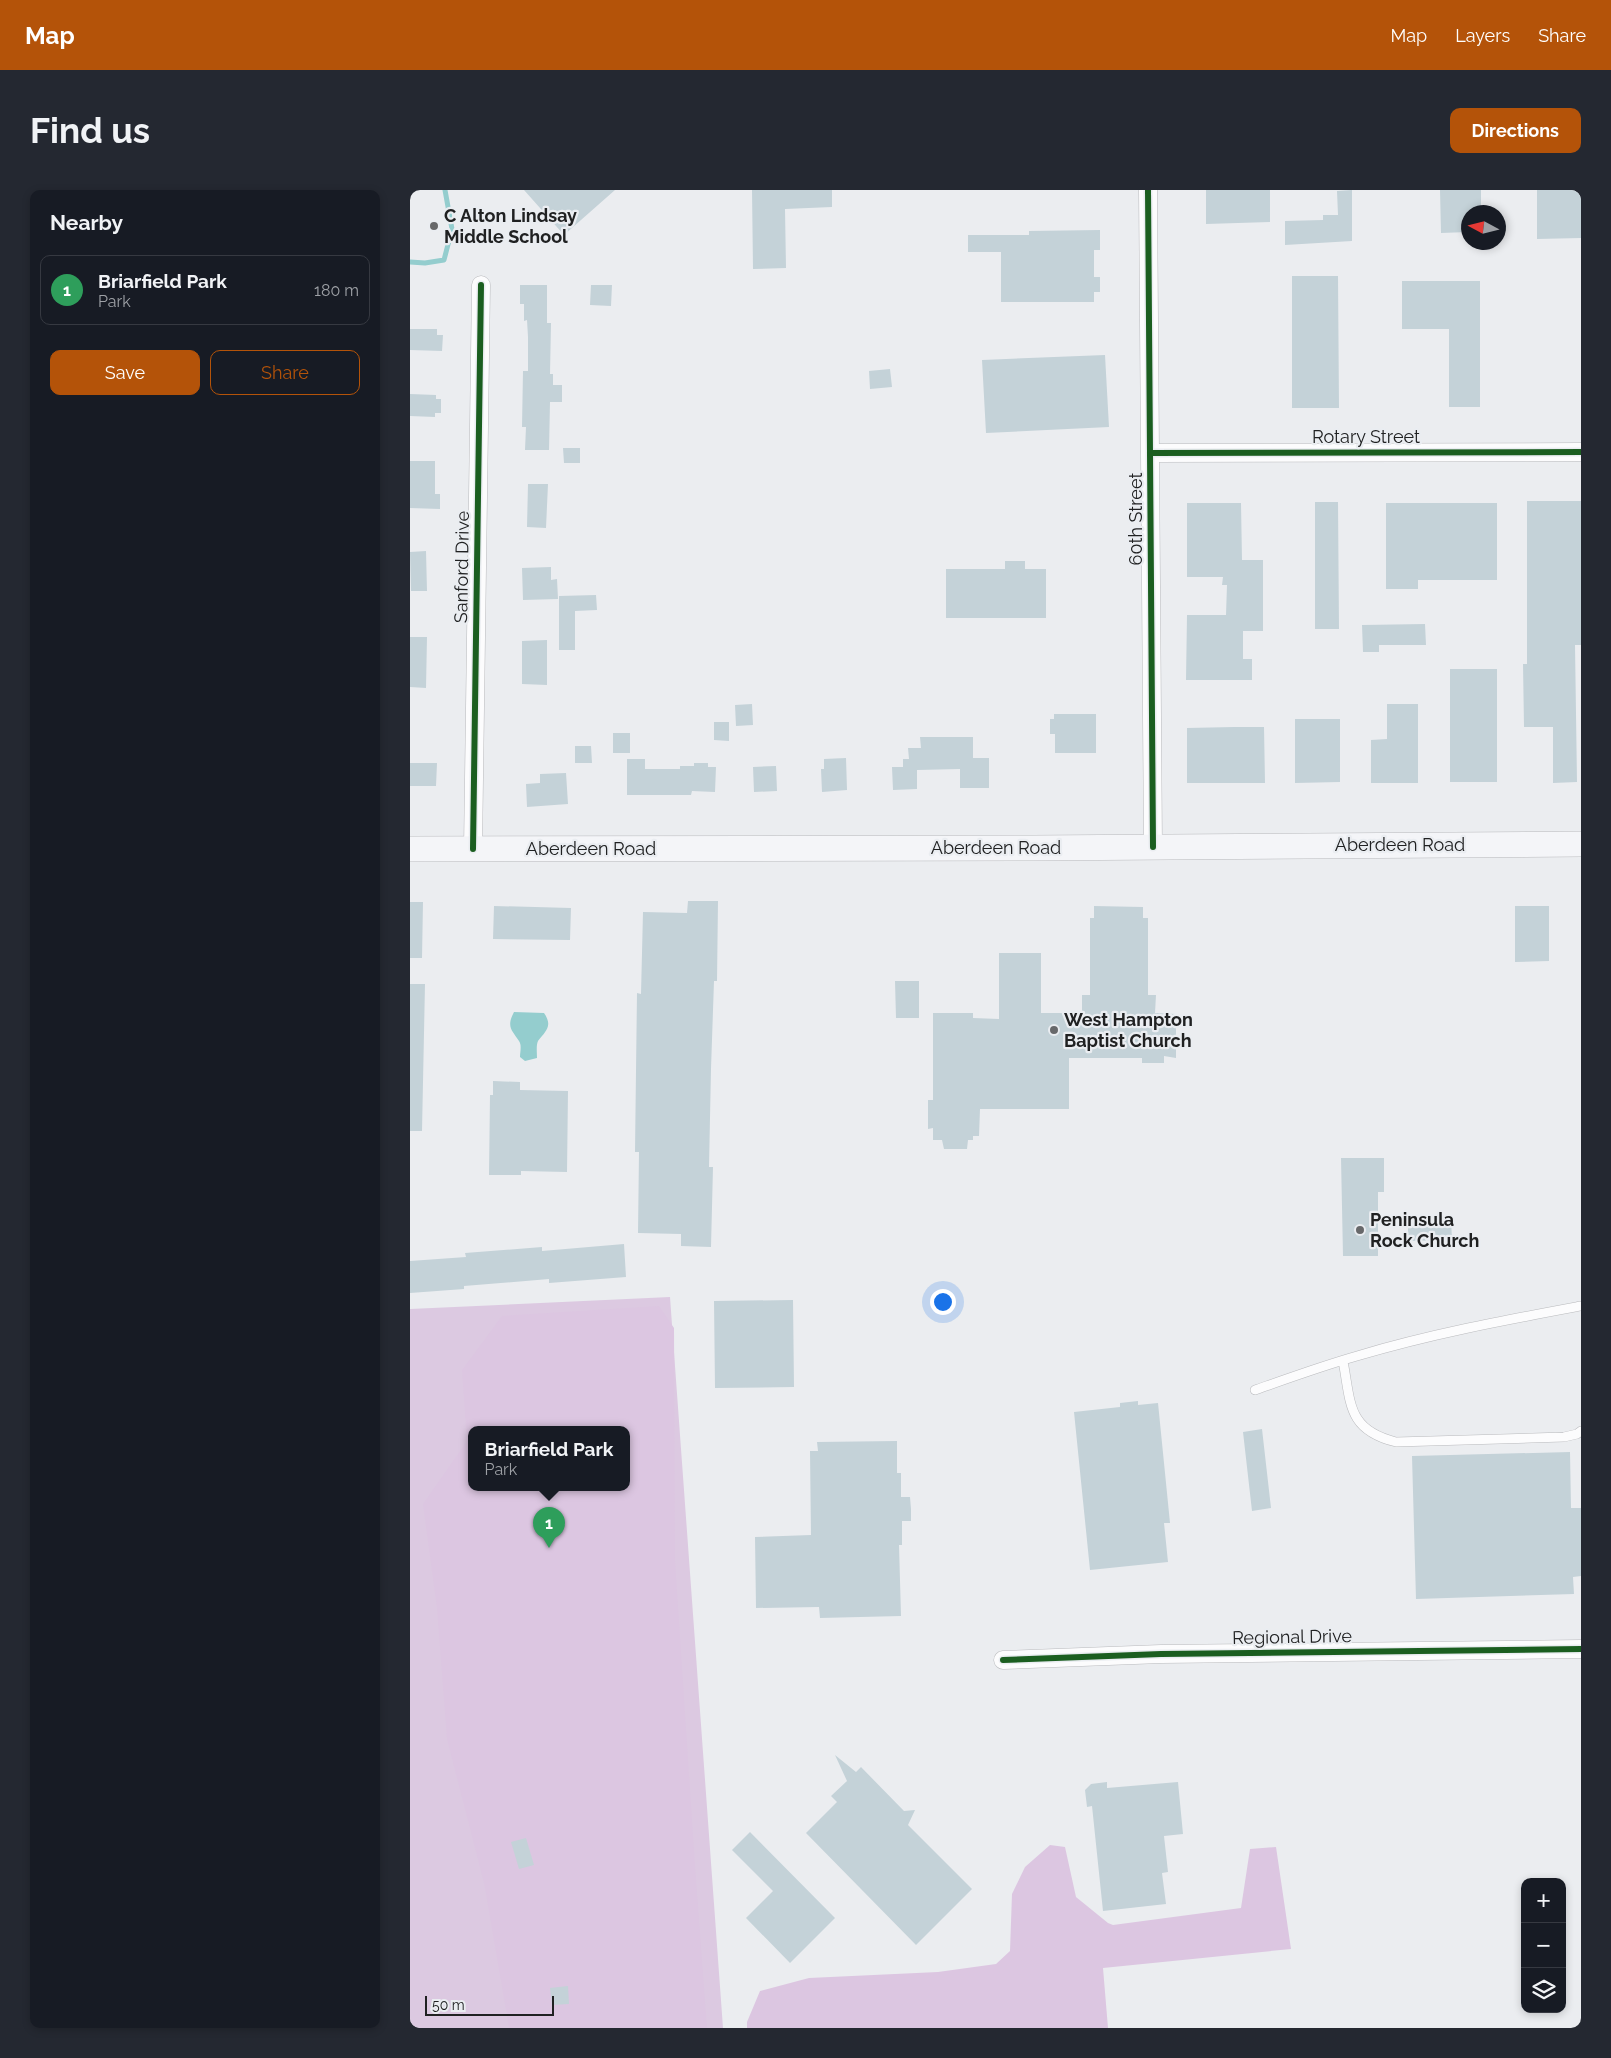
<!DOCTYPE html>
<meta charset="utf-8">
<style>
body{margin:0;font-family:Raleway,sans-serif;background:#242831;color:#f1f3f6}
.controls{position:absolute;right:15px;bottom:15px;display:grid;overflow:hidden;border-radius:10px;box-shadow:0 2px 8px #0003}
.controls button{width:45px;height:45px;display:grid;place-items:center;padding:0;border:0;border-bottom:1px solid #363941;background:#171b24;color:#f1f3f6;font:25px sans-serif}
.compass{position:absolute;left:1051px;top:15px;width:45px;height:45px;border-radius:50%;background:#171b24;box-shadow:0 2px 8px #0003;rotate:277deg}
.scale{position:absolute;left:15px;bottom:12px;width:129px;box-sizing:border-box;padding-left:5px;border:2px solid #202122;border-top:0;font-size:14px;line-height:18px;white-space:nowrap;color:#202122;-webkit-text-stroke:4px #eaedf1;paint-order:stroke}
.you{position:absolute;left:532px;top:1111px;width:18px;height:18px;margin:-12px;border:4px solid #fff;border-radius:50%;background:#1a73e8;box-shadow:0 0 0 8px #1a73e833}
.badge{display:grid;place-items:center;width:32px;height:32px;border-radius:50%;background:#b45309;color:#fff;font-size:16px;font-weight:700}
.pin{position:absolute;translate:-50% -41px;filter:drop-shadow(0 1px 2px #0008)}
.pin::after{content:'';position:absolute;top:26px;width:18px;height:15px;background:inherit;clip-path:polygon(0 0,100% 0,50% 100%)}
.popup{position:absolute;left:58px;top:1236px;width:162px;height:65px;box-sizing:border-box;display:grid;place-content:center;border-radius:10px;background:#171b24;filter:drop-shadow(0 1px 4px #0005);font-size:16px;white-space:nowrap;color:#9ea1a6}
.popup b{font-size:19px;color:#f1f3f6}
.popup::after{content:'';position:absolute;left:50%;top:100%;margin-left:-10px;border:10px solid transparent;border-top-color:#171b24}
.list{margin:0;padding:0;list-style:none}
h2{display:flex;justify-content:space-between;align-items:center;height:65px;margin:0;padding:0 20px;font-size:21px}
h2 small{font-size:16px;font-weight:400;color:#9ea1a6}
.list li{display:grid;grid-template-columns:32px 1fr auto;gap:15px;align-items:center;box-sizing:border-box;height:70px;margin:0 10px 10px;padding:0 10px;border:1px solid #363941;border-radius:10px}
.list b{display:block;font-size:19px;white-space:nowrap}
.list p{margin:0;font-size:16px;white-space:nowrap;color:#9ea1a6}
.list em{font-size:16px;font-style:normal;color:#9ea1a6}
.actions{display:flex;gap:10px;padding:15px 20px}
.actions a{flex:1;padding:11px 0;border:1px solid #b45309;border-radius:10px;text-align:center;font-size:18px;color:#b45309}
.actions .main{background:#b45309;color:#fff}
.icon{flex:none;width:28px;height:28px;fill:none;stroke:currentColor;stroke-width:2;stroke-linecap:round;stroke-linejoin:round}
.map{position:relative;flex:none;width:1171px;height:1838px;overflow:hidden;border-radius:10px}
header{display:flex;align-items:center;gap:30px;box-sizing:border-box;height:70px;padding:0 25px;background:#b45309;color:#fff}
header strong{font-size:24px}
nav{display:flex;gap:28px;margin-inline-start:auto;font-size:18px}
.intro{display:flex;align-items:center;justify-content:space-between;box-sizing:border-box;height:120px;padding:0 30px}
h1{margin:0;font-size:35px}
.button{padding:12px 22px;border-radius:10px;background:#b45309;color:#fff;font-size:18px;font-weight:700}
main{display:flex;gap:30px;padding:0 30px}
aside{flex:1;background:#171b24;border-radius:10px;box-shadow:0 2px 8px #0003}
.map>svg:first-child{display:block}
</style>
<header>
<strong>Map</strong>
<nav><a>Map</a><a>Layers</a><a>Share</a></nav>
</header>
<div class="intro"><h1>Find us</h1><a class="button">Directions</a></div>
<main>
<aside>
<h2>Nearby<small></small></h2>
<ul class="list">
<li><span class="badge" style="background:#2e9e5b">1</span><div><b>Briarfield Park</b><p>Park</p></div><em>180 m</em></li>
</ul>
<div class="actions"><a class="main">Save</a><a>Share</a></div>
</aside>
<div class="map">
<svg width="1171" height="1838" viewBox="0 0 1171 1838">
<rect width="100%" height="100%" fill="#ebedf0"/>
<!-- green -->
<path fill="#dcc9e1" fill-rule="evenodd" d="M260 1107 313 1838H0V1119ZM62 1239H216V1297H62Z"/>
<!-- forest -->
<path fill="#dcc6e1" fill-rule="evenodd" d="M249 1116 264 1138 265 1371 285 1676 297 1838H99L74 1693 37 1549 27 1418 13 1314 57 1251 52 1180 92 1126ZM62 1239H216V1297H62Z
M640 1655 655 1657 666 1707 698 1733 703 1735 831 1718 840 1659 866 1657 881 1759 693 1778 698 1838H337V1832L350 1801 399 1788 528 1782 586 1774 600 1761 602 1704 615 1677Z"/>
<!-- water -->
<path fill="#94cdce" d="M104 822 134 823C143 836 136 841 128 851 126 855 127 863 127 868L115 871 110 867C110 862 112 855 109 851 102 840 96 837 104 822Z"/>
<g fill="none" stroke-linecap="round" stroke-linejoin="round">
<!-- stream -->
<path stroke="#94cdce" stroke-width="5" d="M0 72 15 73 34 70 42 39 35 0"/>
</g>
<!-- building -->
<path fill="#c4d2d8" d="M114 0H205L154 45Z
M342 0H422V17L375 19 376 78 343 79Z
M796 0H860V32L796 34Z
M942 0V51L875 55V31L913 30V25H928L927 1Z
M1030 0H1071V22H1058V42L1031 43Z
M1127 0H1171V48L1127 49Z
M690 40V60H684V87H690V102H684V112H591V62H558V45H619V41Z
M882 86H928L929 218H882Z
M992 91H1070V217H1039V139H992Z
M110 95H137V133H141L140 184H143V195H152V212H140L139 260H115L116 237H112L113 181H118V147L117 130 114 131V114H110Z
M181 95H202L201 116 180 115Z
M0 139H27V145H33L32 161 0 160Z
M695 165 699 237 576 243 572 170Z
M480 179 482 197 460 199 459 181Z
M0 204 26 205V209H31V223H25V227L0 226Z
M153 258H170V273H154Z
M0 271H25V304H30V319L0 318Z
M118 294H138L136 338 117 337Z
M1117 311H1171V455H1165L1167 592 1143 593V537H1114L1113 474H1117Z
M905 312H928L929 439H905Z
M777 313H831L832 370H853V441H833V469H842V490H776L777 425H816L817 395H812L813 387H777Z
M976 313H1087V390H1008V399H976Z
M16 361 17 401H1L0 362Z
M595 371H615V379H636V428H536V379H595Z
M141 377V390L147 389 148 409 113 410 112 378Z
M186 405 187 420 165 421V460H149V406Z
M1015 434 1016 455H969V462H953L952 435Z
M0 447H17L16 498 0 497Z
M137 450V495L112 494V451Z
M1040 479H1087V592H1040Z
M342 514 343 535 326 536 325 515Z
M977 514H1008V593H961V550L977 549Z
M644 524H686V563H645V544H640V529H644Z
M885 529H930V592L885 593Z
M304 532H319V551L304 550Z
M824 537H854L855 593H777V538Z
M203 543H220V563H203Z
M510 547H563V568H579V598H550V579L507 580V599L483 600 482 577H493V569H499L498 558H511Z
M165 556H181L182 573H165Z
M436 568 437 600 412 602 411 579H414V569Z
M217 569H235V579H270V576H284V573H298V577H306L305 602 282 601 281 605H217Z
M0 573H27L26 596H0Z
M366 576 367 601 344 602 343 577Z
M156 583 158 614 117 617 116 594 130 593V584Z
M278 711H308L307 791H304L301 879 299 977H303L301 1057 271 1056V1044L228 1043 229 962H225L226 881 227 803 231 804 233 722 277 723Z
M0 712H13L12 768H0Z
M84 716 161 718 160 750 83 749Z
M684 716 733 717V728H738V805H746L745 823 766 824V868L754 866V873H732V868H659V919H570L569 946H563V950H558L557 959H534L532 950H523V938L518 939V910H523V823H563V828L589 829V763H631V823H672V805H680V728H684Z
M1105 716H1139V771L1105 772Z
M485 791H509V828H486Z
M0 794H15L12 941H0Z
M83 891 110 892V900L158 901 157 982 111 981V985H79L80 905H83Z
M931 968H974V1002H968V1066H933Z
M1041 1029 1042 1050 998 1051V1030Z
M214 1054 216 1087 139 1093V1089L54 1096V1099L0 1103V1071L56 1067 55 1063 132 1057V1061Z
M383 1110 384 1197 305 1198 304 1111Z
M728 1211V1215L748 1213 760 1333H754L758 1372 680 1380 664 1222 710 1217V1213Z
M852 1239 861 1318 842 1321 833 1242Z
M487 1251V1283H491V1307H500L501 1319V1331H492V1355H489L491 1426 410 1428 409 1417 346 1418 345 1347 401 1345 400 1261H408L407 1252Z
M1160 1262 1161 1318H1171V1386L1163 1387 1164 1404 1006 1409 1002 1266Z
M425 1565 446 1582 451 1577 494 1621 505 1620 498 1635 562 1699 506 1755 396 1643 427 1612 421 1606 437 1591Z
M697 1592V1598L768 1592 773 1644 754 1646 758 1682 752 1683 756 1714 693 1721 682 1616 677 1617 675 1600 681 1594Z
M340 1642 425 1728 380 1773 336 1728 363 1701 322 1660Z
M116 1648 124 1675 109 1679 101 1652Z
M158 1796 159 1814 142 1815 140 1798Z"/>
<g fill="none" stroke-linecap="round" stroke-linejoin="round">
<!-- lane casing -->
<g stroke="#b9babd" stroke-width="10">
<path id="lane" d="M933 1171C941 1213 937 1240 986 1252L1154 1247 1167 1244 1171 1241
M845 1200C879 1188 912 1176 947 1166 1020 1144 1096 1130 1171 1116"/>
</g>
<!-- street casing -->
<g stroke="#b9babd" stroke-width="19">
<path id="street" d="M738 0 743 657
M741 263 1171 262
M63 659 71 95
M593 1470 751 1464 1171 1459"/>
</g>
<!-- secondary casing -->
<g stroke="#b9babd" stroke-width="26">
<path id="secondary" d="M0 659 623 658 1171 654"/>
</g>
<!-- lane -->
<use href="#lane" stroke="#fcfcfd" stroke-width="9"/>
<!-- street -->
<use href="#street" stroke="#fcfcfd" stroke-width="18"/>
<!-- secondary -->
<use href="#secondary" stroke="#f4f5f8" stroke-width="25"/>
<!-- cycleway casing -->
<g stroke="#eaedf1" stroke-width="9">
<path id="cycleway" d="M738 0 743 657
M741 263 1171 262
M63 659 71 95
M593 1470 751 1464 1171 1459"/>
</g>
<!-- cycleway -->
<use href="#cycleway" stroke="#1b5e20" stroke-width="6"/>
</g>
<!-- markers -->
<g fill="#67686a" stroke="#eaedf1" stroke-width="2">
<circle cx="24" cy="36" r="5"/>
<circle cx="644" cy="840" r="5"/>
<circle cx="950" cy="1040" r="5"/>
</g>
<g text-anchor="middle" stroke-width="4.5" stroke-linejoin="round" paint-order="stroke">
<!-- poi labels -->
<g font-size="18" font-weight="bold" fill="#202122" stroke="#eaedf1" text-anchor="start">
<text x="34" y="32">C Alton Lindsay<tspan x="34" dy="21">Middle School</tspan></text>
<text x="654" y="836">West Hampton<tspan x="654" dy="21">Baptist Church</tspan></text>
<text x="960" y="1036">Peninsula<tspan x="960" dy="21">Rock Church</tspan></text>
</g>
<!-- street labels -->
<g font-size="18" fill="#202122" stroke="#eaedf1">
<text x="956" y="253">Rotary Street</text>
<text transform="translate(726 329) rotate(-90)" y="6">60th Street</text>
<text transform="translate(52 377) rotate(-89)" y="6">Sanford Drive</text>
<text x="990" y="661">Aberdeen Road</text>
<text x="586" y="664">Aberdeen Road</text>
<text x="181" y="665">Aberdeen Road</text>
<text transform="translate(882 1447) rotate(-1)" y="6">Regional Drive</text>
</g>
</g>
</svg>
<div class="controls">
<button>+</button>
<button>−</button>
<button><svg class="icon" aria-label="layers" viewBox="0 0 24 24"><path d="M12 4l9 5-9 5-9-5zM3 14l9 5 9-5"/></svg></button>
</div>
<svg class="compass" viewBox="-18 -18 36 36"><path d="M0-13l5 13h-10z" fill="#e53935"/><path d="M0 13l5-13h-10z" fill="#9ea1a6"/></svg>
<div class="scale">50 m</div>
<div class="you"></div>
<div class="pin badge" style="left:139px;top:1358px;background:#2e9e5b">1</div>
<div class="popup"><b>Briarfield Park</b>Park</div>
</div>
</main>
